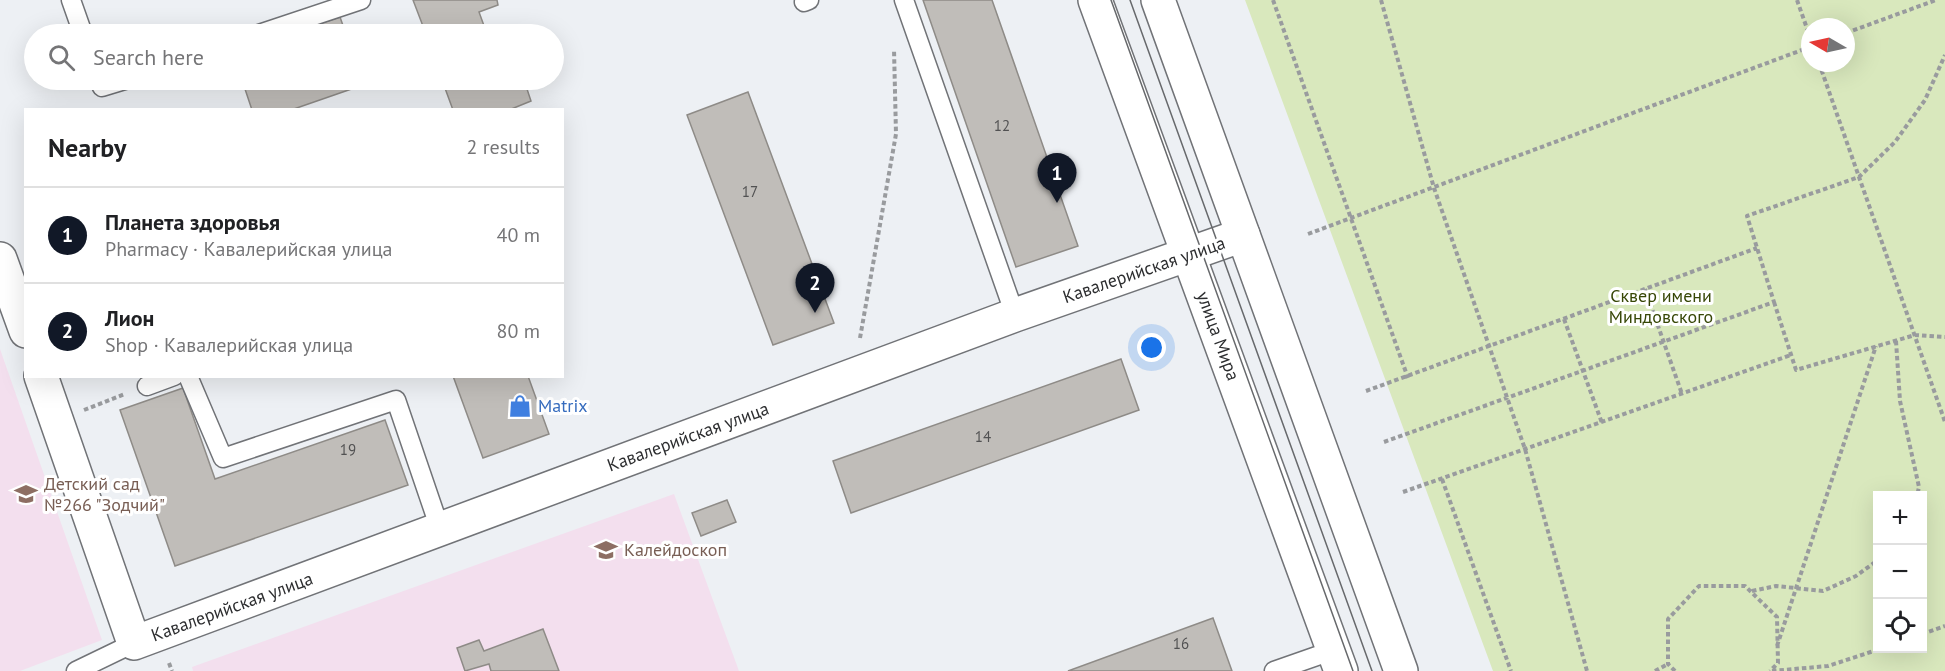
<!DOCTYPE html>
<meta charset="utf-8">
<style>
body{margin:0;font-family:"PT Sans",sans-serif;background:#f6f6f6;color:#202124}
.controls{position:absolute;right:18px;bottom:18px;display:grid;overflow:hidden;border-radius:0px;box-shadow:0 6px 24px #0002}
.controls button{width:54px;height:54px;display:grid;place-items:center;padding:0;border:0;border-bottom:2px solid #e0e0e0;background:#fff;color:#202124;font:30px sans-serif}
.compass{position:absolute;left:1801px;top:18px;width:54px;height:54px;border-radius:50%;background:#fff;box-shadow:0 6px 24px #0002;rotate:279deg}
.you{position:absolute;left:1152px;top:348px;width:21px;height:21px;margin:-15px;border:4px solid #fff;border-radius:50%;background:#1a73e8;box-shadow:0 0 0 9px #1a73e833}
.badge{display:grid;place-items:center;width:39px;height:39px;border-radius:50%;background:#111827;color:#fff;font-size:20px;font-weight:700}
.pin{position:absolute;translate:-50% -50px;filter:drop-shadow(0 2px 3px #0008)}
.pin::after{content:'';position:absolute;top:32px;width:21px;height:18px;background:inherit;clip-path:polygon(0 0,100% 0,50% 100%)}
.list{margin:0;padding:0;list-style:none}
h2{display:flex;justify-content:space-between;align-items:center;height:78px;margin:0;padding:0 24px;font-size:26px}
h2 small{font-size:20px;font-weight:400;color:#757577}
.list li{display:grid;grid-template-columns:39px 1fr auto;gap:18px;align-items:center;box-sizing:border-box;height:96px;padding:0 24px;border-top:2px solid #e0e0e0}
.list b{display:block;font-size:22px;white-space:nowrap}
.list p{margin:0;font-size:20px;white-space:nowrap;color:#757577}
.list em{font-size:20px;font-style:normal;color:#757577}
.icon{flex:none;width:33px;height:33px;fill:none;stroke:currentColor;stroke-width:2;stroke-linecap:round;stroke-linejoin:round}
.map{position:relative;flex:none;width:1945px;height:671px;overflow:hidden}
.search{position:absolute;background:#fff;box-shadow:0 6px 24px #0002;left:24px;top:24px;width:540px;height:66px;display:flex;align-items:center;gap:15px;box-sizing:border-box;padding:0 21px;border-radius:33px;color:#757577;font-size:22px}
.panel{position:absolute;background:#fff;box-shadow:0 6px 24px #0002;left:24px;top:108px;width:540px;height:270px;border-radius:0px}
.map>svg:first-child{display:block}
</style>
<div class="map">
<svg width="1945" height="671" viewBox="0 0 1945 671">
<rect width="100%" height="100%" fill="#edf0f4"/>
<!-- education -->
<path fill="#f3dfee" d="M0 349 102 640 20 671H0Z
M674 494 739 671H193L192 667Z"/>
<!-- green -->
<path fill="#d9e8bd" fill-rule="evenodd" d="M1245 0H1945V671H1493ZM1810 27H1846V63H1810ZM1878 496H1922V648H1878Z"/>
<!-- building -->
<path fill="#c0bdb9" stroke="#8e8b87" stroke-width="1.5" d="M413 0H497L498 5 479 12 487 34H426Z
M923 0H992L1078 246 1016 267Z
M340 17 346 34H288Z
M242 80H361L363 85 291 110H252Z
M442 80H524L531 101 509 110H453Z
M748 92 834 323 773 345 687 115Z
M1121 359 1139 410 851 513 833 461Z
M453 376H528L549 434 483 458Z
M183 388 215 479 385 420 408 485 175 566 120 410Z
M727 500 736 522 701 536 692 513Z
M1213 618 1232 671H1068Z
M543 629 559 671H491L489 664 465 671 457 648 479 640 484 651Z"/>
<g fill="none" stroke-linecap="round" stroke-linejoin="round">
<!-- lane casing -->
<g stroke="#717377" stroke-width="21">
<path id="lane" d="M71 0 83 34
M904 0 1015 315
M804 2 809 0
M259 34 361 0
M99 80 102 87 125 80
M188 376 223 458 396 400 440 529
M147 386 174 376
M76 671 134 643
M1274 671 1334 650"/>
</g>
<!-- street casing -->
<g stroke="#717377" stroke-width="36">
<path id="street" d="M0 259 26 331
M41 376 134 643 1015 315 1243 235"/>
</g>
<!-- secondary casing -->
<g stroke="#717377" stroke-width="36">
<path id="secondary" d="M1095 0 1341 671
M1158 0 1401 671"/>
</g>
<!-- path -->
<path stroke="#999b9e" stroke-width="4" stroke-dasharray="4.5 3" stroke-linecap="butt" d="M1273 0 1408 378
M1381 0 1434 188 1525 449 1587 671
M1797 0 1810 37
M1846 33 1936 0
M1819 63 1945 422
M1308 234 1810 47
M1645 289 1682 394
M1774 302 1796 370 1915 335 1945 337
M1564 319 1602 423
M860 338 896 134 894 49
M1896 341 1900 401 1919 487 1917 496
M1366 391 1757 248
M84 410 125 394
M1384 442 1774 302 1747 216 1859 177 1895 142 1925 100 1945 55
M1442 479 1511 671
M1403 492 1791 355
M1752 591 1776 586 1823 591 1856 576 1878 560
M1922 634 1945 626
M1777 646 1876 346
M169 663 172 671
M1655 671 1668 664
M1675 671 1668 664V619L1699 586H1745L1777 617 1778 663 1770 671
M1772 671 1828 666 1883 648"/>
<!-- lane -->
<use href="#lane" stroke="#fff" stroke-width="18"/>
<!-- street -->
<use href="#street" stroke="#fff" stroke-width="33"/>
<!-- secondary -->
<use href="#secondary" stroke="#fff" stroke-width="33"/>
<!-- tram -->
<path stroke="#67696c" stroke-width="1.5" d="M1111 0 1353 671
M1130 0 1372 671"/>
</g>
<!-- icons -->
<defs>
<g id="shop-bare" transform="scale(1.8)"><path d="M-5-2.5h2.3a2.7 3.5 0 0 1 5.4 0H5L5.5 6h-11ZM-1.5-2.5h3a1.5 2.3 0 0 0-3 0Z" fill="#3f7fe0" stroke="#fff" stroke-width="2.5" paint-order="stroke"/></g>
<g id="school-bare" transform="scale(1.8)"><path d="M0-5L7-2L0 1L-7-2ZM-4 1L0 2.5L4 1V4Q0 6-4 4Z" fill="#8d6e63" stroke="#fff" stroke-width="2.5" paint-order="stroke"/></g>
</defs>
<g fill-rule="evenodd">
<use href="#shop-bare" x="520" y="406"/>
<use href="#school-bare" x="26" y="494"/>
<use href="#school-bare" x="606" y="550"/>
</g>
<g text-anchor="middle" stroke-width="6" stroke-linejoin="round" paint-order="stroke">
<!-- number labels -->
<g font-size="15" fill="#515152">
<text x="1002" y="131">12</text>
<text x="750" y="197">17</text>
<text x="983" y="442">14</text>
<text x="348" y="455">19</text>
<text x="1181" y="649">16</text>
</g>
<!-- street labels -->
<g font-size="18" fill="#2c2d2f" stroke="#fff">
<text transform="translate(1144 270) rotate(-19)" y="6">Кавалерийская улица</text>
<text transform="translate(1218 336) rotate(70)" y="6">улица Мира</text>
<text transform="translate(688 437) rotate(-20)" y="6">Кавалерийская улица</text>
<text transform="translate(232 607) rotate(-20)" y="6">Кавалерийская улица</text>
</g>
<!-- park labels -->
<g font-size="18" fill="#374706" stroke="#fff">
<text x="1661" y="302">Сквер имени<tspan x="1661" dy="21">Миндовского</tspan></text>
</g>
<!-- shop labels -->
<g font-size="18" fill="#366cbe" stroke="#fff" text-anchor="start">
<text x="538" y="412">Matrix</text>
</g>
<!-- education labels -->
<g font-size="18" fill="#785e54" stroke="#fff" text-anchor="start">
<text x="44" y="490">Детский сад<tspan x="44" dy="21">№266 "Зодчий"</tspan></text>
<text x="624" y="556">Калейдоскоп</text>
</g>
</g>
</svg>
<div class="controls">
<button>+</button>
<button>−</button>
<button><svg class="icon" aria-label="locate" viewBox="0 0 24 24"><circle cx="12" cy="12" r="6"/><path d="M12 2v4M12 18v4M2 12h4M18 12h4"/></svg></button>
</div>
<svg class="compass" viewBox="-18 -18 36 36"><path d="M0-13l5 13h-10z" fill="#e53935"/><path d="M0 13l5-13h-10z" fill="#757577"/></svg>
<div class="you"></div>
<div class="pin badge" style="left:1057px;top:203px">1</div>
<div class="pin badge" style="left:815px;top:313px">2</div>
<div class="search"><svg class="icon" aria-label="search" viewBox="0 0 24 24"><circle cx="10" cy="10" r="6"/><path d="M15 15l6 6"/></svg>Search here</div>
<section class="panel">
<h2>Nearby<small>2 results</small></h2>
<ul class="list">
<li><span class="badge">1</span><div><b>Планета здоровья</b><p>Pharmacy · Кавалерийская улица</p></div><em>40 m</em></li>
<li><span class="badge">2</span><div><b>Лион</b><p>Shop · Кавалерийская улица</p></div><em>80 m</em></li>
</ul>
</section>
</div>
